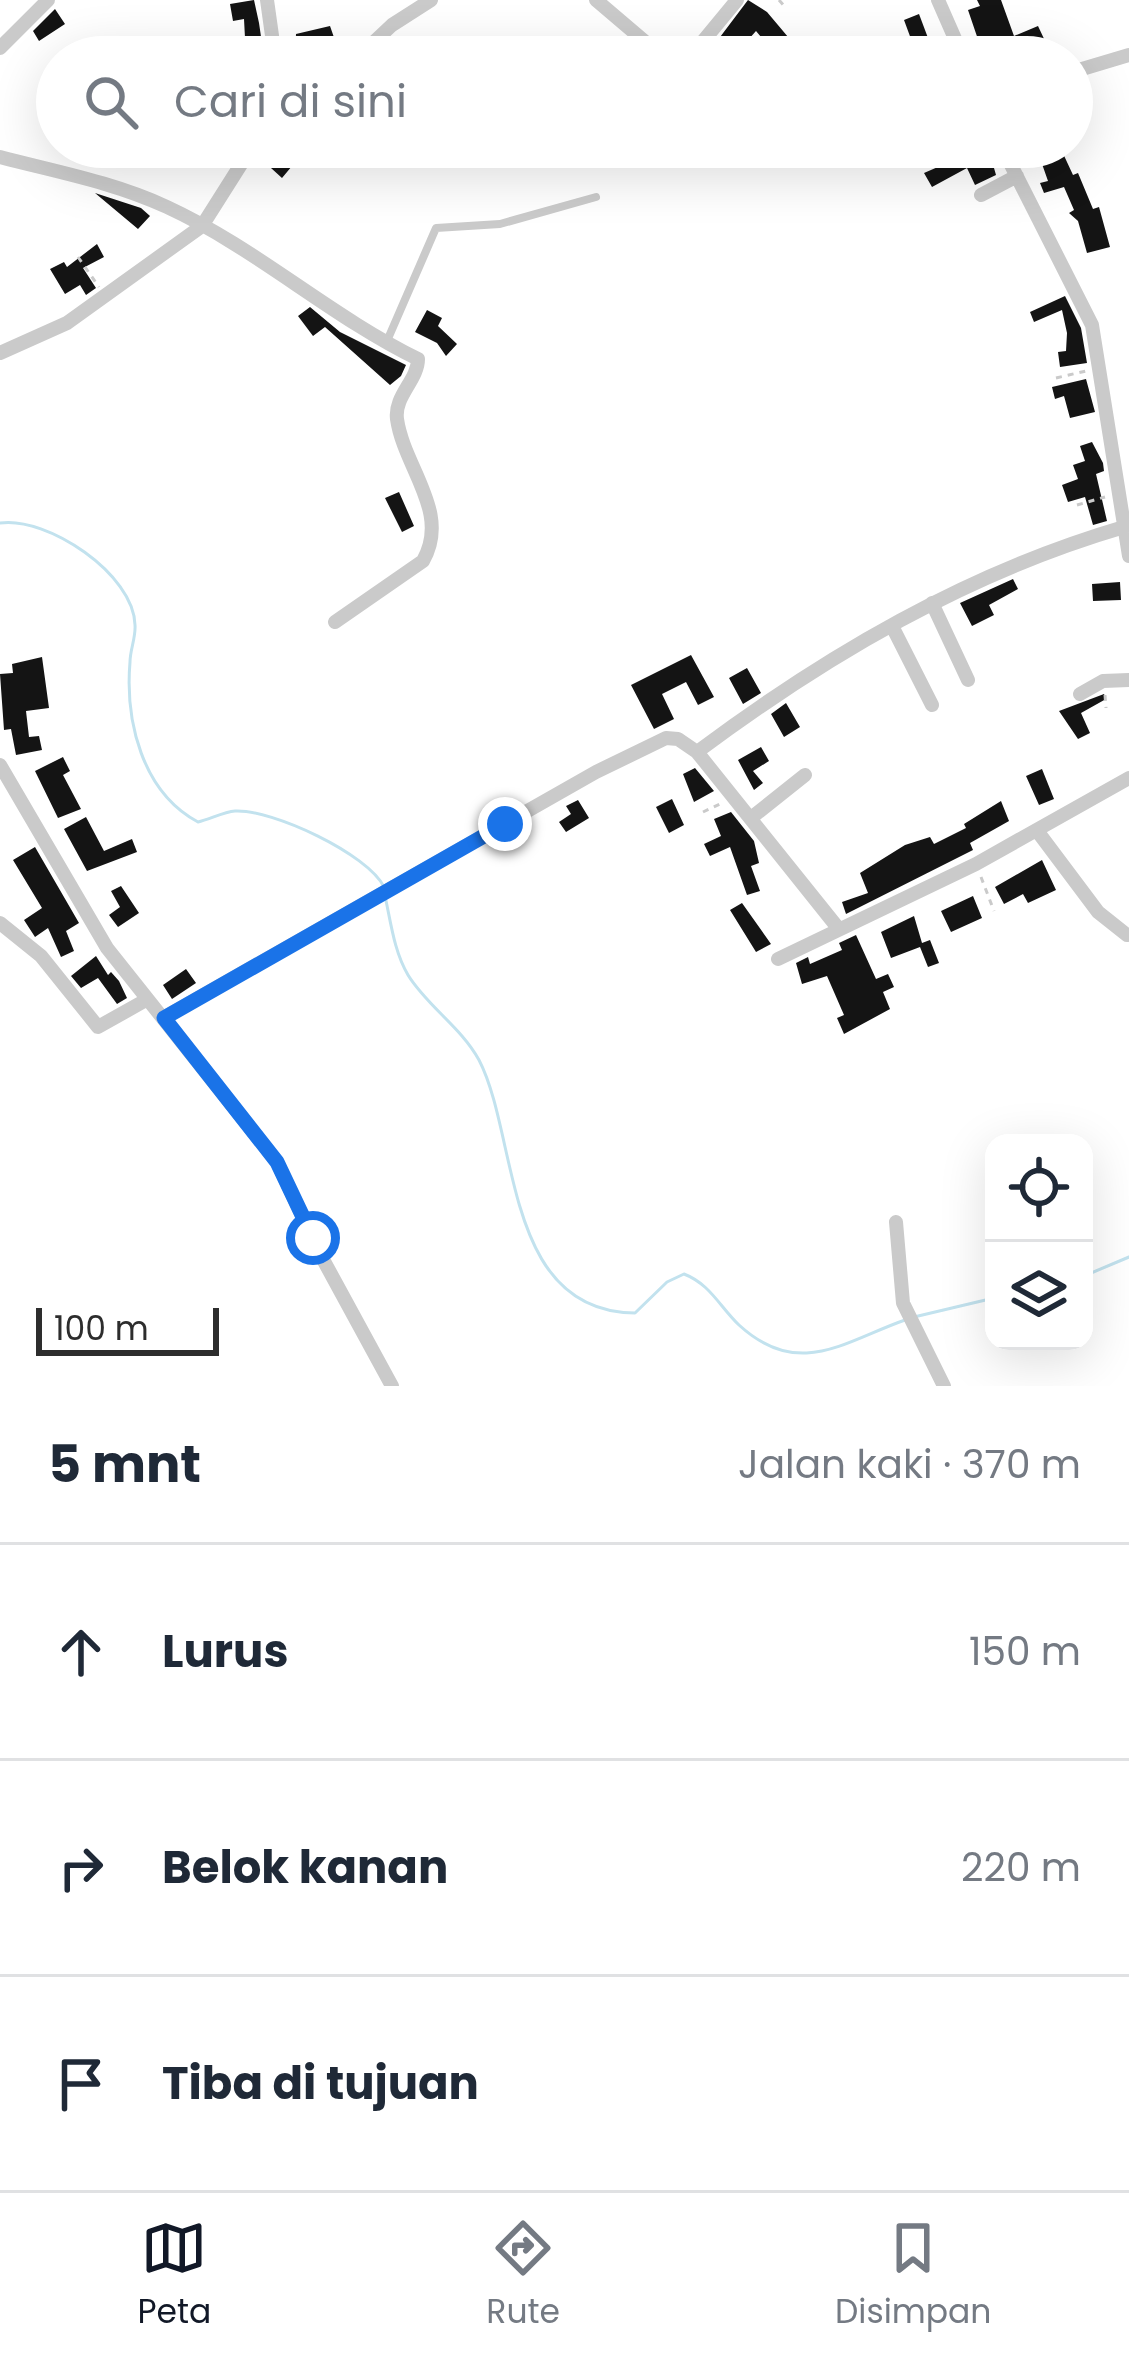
<!DOCTYPE html>
<html lang="id">
<meta charset="utf-8">
<style>
body{margin:0;font-family:Poppins,sans-serif;background:#f6f6f7;color:#1f2937}
.controls{position:absolute;right:36px;bottom:36px;display:grid;overflow:hidden;border-radius:24px;box-shadow:0 12px 48px #0002}
.controls button{width:108px;height:108px;display:grid;place-items:center;padding:0;border:0;border-bottom:3px solid #e0e1e3;background:#fff;color:#1f2937;font:60px sans-serif}
.scale{position:absolute;left:36px;bottom:30px;width:183px;box-sizing:border-box;padding-left:12px;border:6px solid #2d2d2d;border-top:0;font-size:33px;line-height:42px;white-space:nowrap;color:#2d2d2d;-webkit-text-stroke:9px #fff;paint-order:stroke}
.stop{position:absolute;width:36px;height:36px;margin:-27px;border:9px solid #1a73e8;border-radius:50%;background:#fff}
.stop.end{background:#1a73e8;border-color:#fff;box-shadow:0 3px 12px #0008}
.list{margin:0;padding:0;list-style:none}
h2{display:flex;justify-content:space-between;align-items:center;height:156px;margin:0;padding:0 48px;font-size:51px}
h2 small{font-size:39px;font-weight:400;color:#747a83}
.list li{display:grid;grid-template-columns:78px 1fr auto;gap:36px;align-items:center;box-sizing:border-box;height:216px;padding:0 48px;border-top:3px solid #e0e1e3}
.list b{display:block;font-size:45px;white-space:nowrap}
.list em{font-size:39px;font-style:normal;color:#747a83}
.icon{flex:none;width:66px;height:66px;fill:none;stroke:currentColor;stroke-width:2;stroke-linecap:round;stroke-linejoin:round}
.map{position:relative;flex:none;width:1129px;height:1386px;overflow:hidden}
.search{position:absolute;background:#fff;box-shadow:0 12px 48px #0002;left:36px;right:36px;top:36px;height:132px;display:flex;align-items:center;gap:30px;box-sizing:border-box;padding:0 42px;border-radius:66px;color:#747a83;font-size:45px}
.sheet{height:804px;background:#fff}
nav{display:flex;justify-content:space-around;align-items:center;box-sizing:border-box;height:168px;border-top:3px solid #e0e1e3;background:#fff;font-size:33px;color:#747a83}
nav a{display:grid;justify-items:center;gap:6px}
nav .on{color:#111827}
.map>svg:first-child{display:block}
</style>
<div class="map">
<svg width="1129" height="1386" viewBox="0 0 1129 1386">
<rect width="100%" height="100%" fill="#fff"/>
<g fill="none" stroke-linecap="round" stroke-linejoin="round">
<!-- stream -->
<path stroke="#c2e2ee" stroke-width="3" d="M0 523C47 516 134 574 135 625 136 637 130 650 130 662 125 721 142 792 198 822 210 819 224 812 235 811 272 809 368 854 384 887
M385 896C391 923 394 951 408 975 427 1006 461 1027 479 1060 519 1137 503 1312 635 1313L667 1282 684 1274C710 1284 720 1307 739 1325 799 1380 845 1341 905 1320
M1084 1276 1129 1257
M914 1317 994 1298"/>
</g>
<!-- building -->
<path fill="#141414" d="M254 0 259 23 264 57H246L244 19 233 21 230 4Z
M748 0 767 12 799 50 791 57H778L756 31 733 57H705Z
M977 0H1001L1014 36 1038 26 1046 43 1016 57H984L968 10 980 6Z
M55 9 65 24 39 41 33 31Z
M919 14 931 46 936 44 942 57H925L917 37 911 39 904 20Z
M330 26 338 49 327 57H295L296 34Z
M272 147 292 166 282 178 260 158Z
M957 147H988L996 175 975 185 967 168 932 187 924 173 961 157Z
M1043 147H1060L1073 175 1078 173 1093 209 1099 207 1110 247 1087 253 1078 221 1069 213 1074 210 1064 187 1044 193 1040 183 1048 181 1041 161 1030 165 1025 153Z
M95 193 141 208 150 216 138 229Z
M97 244 104 257 83 268 96 288 86 295 80 285 65 294 50 269 64 262 67 267Z
M1065 296 1081 328 1087 363 1060 367 1058 352 1066 351 1067 333 1062 310 1034 322 1030 312Z
M310 307 340 332 406 365 401 376 390 385 325 327 313 336 298 316Z
M427 310 442 318 438 326 457 344 446 356 437 343 415 332Z
M1086 379 1095 412 1070 418 1064 396 1055 399 1052 387Z
M1092 442 1103 463 1104 471 1096 474 1107 521 1093 525 1085 497 1068 502 1062 485 1078 479 1073 465 1085 461 1080 446Z
M399 492 414 526 402 532 385 498Z
M1013 579 1018 589 989 605 994 615 972 626 960 603Z
M1120 582 1121 600 1093 601 1092 584Z
M691 655 714 697 698 705 686 682 662 694 674 719 654 729 631 685Z
M42 657 49 708 26 711 29 737 39 736 42 750 16 755 11 729 4 730 0 674 13 673 12 664Z
M747 668 761 693 743 704 729 678Z
M1104 694 1106 699 1081 713 1090 733 1078 739 1059 711Z
M786 703 800 727 784 737 771 714Z
M761 747 769 761 753 771 763 783 754 790 738 760Z
M63 757 70 771 63 775 81 809 58 818 35 771Z
M695 768 714 791 694 802 683 774Z
M1042 769 1054 799 1039 805 1026 776Z
M672 799 684 825 669 833 656 807Z
M578 800 589 818 566 832 559 822 571 814 566 806Z
M1001 801 1009 821 970 843 973 850 846 914 842 902 868 893 860 873 905 845 930 837 934 844 966 828 964 824Z
M731 812 754 841 759 863 751 866 760 891 747 895 730 847 710 856 704 844 721 836 714 819Z
M86 817 104 851 132 839 137 852 87 871 64 829Z
M35 847 79 923 66 931 74 951 61 957 48 928 35 937 24 920 42 908 13 860Z
M1042 860 1056 890 1028 903 1023 894 1004 904 995 887Z
M121 886 139 913 118 927 109 915 120 907 111 891Z
M973 896 982 918 951 932 941 911Z
M742 903 771 944 756 952 730 910Z
M914 916 922 943 930 940 939 963 928 967 920 947 891 958 881 932Z
M856 935 876 979 888 974 894 987 883 992 890 1009 844 1034 837 1018 844 1015 827 976 802 984 796 963 808 957 810 964 842 950 839 943Z
M96 956 108 975 111 972 119 981 127 998 117 1004 98 978 81 988 71 976Z
M186 969 196 983 172 999 163 985Z"/>
<g fill="none" stroke-linecap="round" stroke-linejoin="round">
<!-- path -->
<path stroke="#cacaca" stroke-width="3" stroke-dasharray="6 6" stroke-linecap="butt" d="M779 0 785 7
M78 257 99 287
M1056 378 1086 371
M1077 505 1105 497
M1105 695 1106 708
M703 812 722 803
M981 877 994 911"/>
<!-- service -->
<path stroke="#cacaca" stroke-width="8" d="M387 341 436 228 500 224 596 197"/>
<!-- minor -->
<path stroke="#cacaca" stroke-width="14" d="M267 0 275 57
M596 0 663 57
M938 0 963 57
M0 48 48 0
M358 57 392 25 431 0
M690 57 737 0
M1072 72 1129 55
M1002 147 1092 325 1129 556
M0 157C57 172 113 182 167 207 256 248 330 316 418 359 418 380 394 396 397 419 404 468 451 512 423 561L335 622
M981 195 1017 176
M0 353 67 323 202 226 252 147
M932 603 968 680
M892 626 932 705
M1080 694 1103 681 1129 680
M697 752 838 928
M0 765 107 948 277 1162 319 1252 392 1386
M751 818 805 775
M1038 832 1098 912 1127 935
M0 923 41 956 98 1027 146 1000
M778 959 976 864 1129 778
M163 1018 596 772 666 738 678 739 697 752C827 655 967 573 1124 527
M896 1222 903 1303 944 1386"/>
</g>
<g fill="none" stroke-linecap="round" stroke-linejoin="round">
<!-- route -->
<path stroke="#1a73e8" stroke-width="15" d="M313 1238 277 1162 164 1018 505 824"/>
</g>
</svg>
<div class="controls">
<button><svg class="icon" aria-label="locate" viewBox="0 0 24 24"><circle cx="12" cy="12" r="6"/><path d="M12 2v4M12 18v4M2 12h4M18 12h4"/></svg></button>
<button><svg class="icon" aria-label="layers" viewBox="0 0 24 24"><path d="M12 4l9 5-9 5-9-5zM3 14l9 5 9-5"/></svg></button>
</div>
<div class="scale">100 m</div>
<div class="stop" style="left:313px;top:1238px"></div>
<div class="stop end" style="left:505px;top:824px"></div>
<div class="search"><svg class="icon" aria-label="search" viewBox="0 0 24 24"><circle cx="10" cy="10" r="6"/><path d="M15 15l6 6"/></svg>Cari di sini</div>
</div>
<section class="sheet">
<h2>5 mnt<small>Jalan kaki · 370 m</small></h2>
<ul class="list">
<li><svg class="icon" aria-label="ahead" viewBox="0 0 24 24"><path d="M12 20V5M6 11l6-6 6 6"/></svg><div><b>Lurus</b></div><em>150 m</em></li>
<li><svg class="icon" aria-label="right" viewBox="0 0 24 24"><path d="M7 20v-9h11M14 6l5 5-5 5"/></svg><div><b>Belok kanan</b></div><em>220 m</em></li>
<li><svg class="icon" aria-label="arrive" viewBox="0 0 24 24"><path d="M6 21V4h12l-3 4 3 4H6"/></svg><div><b>Tiba di tujuan</b></div></li>
</ul>
</section>
<nav>
<a class="on"><svg class="icon" aria-label="map" viewBox="0 0 24 24"><path d="M3 6l6-2 6 2 6-2v14l-6 2-6-2-6 2zM9 4v14M15 6v14"/></svg>Peta</a>
<a><svg class="icon" aria-label="directions" viewBox="0 0 24 24"><path d="M12 3l9 9-9 9-9-9zM9 14v-3h6M13 9l2 2-2 2"/></svg>Rute</a>
<a><svg class="icon" aria-label="saved" viewBox="0 0 24 24"><path d="M7 4h10v16l-5-4-5 4z"/></svg>Disimpan</a>
</nav>
